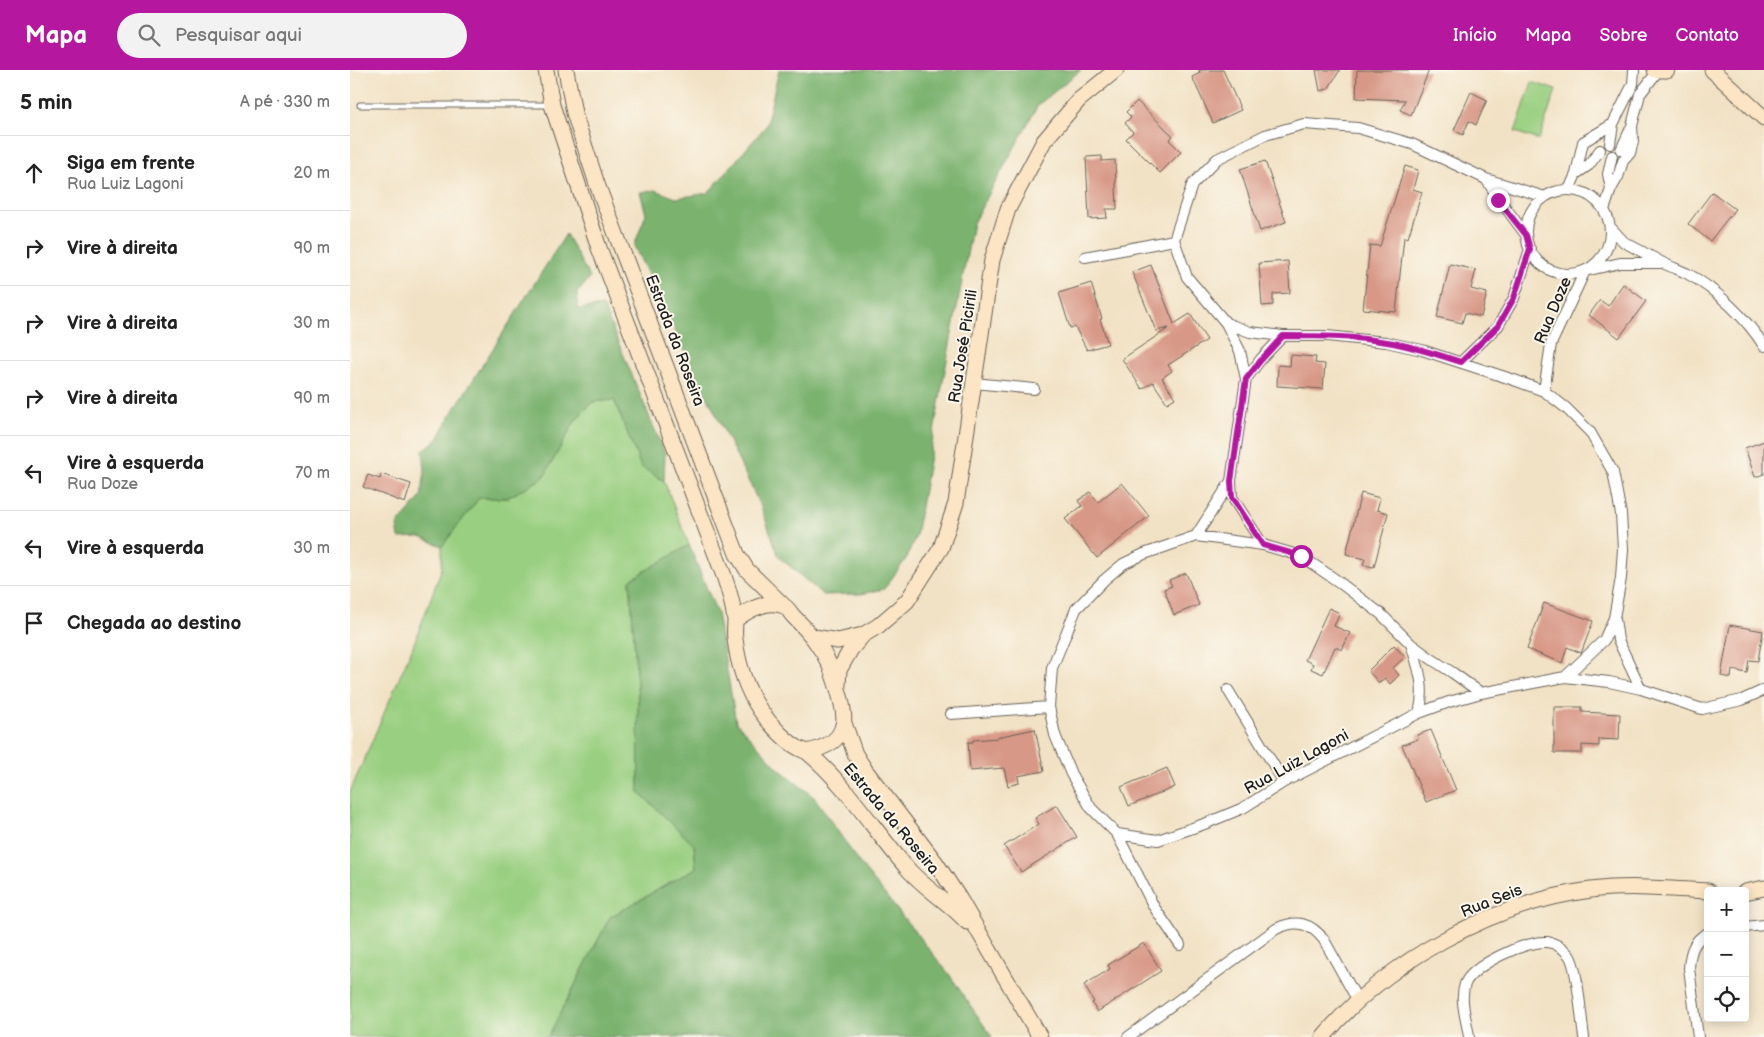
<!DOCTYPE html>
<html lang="pt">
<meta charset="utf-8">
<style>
body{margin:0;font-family:"Balsamiq Sans",sans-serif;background:#f2f2f2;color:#222}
.controls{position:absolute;right:15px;bottom:15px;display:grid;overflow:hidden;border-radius:5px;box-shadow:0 2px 12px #0003}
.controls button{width:45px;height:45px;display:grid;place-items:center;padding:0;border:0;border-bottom:1px solid #e0e0e0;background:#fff;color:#222;font:25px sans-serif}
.stop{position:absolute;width:15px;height:15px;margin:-11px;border:4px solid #b5179e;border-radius:50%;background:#fff}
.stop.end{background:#b5179e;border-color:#fff;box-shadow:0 1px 5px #0008}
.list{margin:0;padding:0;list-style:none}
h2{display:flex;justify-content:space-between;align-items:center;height:65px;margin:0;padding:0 20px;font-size:21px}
h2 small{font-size:16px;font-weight:400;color:#767676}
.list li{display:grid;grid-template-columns:32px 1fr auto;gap:15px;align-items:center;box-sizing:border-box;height:75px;padding:0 20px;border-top:1px solid #e0e0e0}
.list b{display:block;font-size:19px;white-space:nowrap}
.list p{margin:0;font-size:16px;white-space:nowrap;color:#767676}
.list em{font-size:16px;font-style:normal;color:#767676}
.icon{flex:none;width:28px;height:28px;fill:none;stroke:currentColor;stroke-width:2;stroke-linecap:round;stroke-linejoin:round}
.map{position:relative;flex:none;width:1414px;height:967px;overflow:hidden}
header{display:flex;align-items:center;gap:30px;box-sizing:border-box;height:70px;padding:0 25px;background:#b5179e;color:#fff}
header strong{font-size:24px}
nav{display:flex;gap:28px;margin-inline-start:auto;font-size:18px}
.search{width:350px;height:45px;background:#f2f2f2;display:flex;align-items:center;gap:12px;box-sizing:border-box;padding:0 18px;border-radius:28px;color:#767676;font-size:19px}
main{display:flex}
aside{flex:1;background:#fff}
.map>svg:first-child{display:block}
</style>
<header>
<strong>Mapa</strong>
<div class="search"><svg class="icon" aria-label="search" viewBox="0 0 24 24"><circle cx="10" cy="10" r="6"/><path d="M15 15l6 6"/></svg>Pesquisar aqui</div>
<nav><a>Início</a><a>Mapa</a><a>Sobre</a><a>Contato</a></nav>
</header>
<main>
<aside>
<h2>5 min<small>A pé · 330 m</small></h2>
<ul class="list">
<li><svg class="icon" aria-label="ahead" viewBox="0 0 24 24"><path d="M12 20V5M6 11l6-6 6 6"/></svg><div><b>Siga em frente</b><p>Rua Luiz Lagoni</p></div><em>20 m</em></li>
<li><svg class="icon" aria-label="right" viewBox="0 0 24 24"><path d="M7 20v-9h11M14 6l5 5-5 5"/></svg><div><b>Vire à direita</b></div><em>90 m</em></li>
<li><svg class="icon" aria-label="right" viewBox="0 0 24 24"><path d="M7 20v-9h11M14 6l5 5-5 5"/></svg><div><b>Vire à direita</b></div><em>30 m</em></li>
<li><svg class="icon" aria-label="right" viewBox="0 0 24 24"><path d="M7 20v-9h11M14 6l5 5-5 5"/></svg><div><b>Vire à direita</b></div><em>90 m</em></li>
<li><svg class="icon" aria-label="left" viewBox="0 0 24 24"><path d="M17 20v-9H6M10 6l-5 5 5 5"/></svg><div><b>Vire à esquerda</b><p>Rua Doze</p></div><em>70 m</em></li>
<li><svg class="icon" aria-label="left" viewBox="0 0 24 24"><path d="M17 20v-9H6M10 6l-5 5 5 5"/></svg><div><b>Vire à esquerda</b></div><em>30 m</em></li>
<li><svg class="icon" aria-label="arrive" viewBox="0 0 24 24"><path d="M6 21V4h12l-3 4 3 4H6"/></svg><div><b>Chegada ao destino</b></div></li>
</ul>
</aside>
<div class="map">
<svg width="1414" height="967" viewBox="0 0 1414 967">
<rect width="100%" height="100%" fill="#fbf7ec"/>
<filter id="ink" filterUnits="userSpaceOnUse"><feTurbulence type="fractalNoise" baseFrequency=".02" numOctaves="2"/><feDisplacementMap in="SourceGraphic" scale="10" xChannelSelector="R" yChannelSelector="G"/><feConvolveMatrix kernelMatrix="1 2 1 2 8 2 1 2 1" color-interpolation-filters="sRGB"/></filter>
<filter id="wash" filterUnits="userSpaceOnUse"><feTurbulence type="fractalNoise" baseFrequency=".0096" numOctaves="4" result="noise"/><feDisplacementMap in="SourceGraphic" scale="20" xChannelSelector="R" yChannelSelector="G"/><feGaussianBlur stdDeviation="1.12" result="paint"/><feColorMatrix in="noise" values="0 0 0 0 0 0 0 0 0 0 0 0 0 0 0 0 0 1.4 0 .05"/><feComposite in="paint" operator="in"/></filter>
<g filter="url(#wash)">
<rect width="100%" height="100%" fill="#f2e2c5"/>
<!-- green -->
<path fill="#99cf80" stroke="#5a764e" d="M1182 12 1206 20 1189 70 1165 62Z
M264 330 291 396 314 411 339 475 280 511 288 629 289 722 344 775 346 798 260 847 198 967H0V722L63 576 92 498V476L129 428H157L193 408 225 351 242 332Z"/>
<!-- forest -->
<path fill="#7ab26e" stroke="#4b6745" d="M429 0H731L688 35 623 153 591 322 566 466 556 489 534 519 511 524 473 525 429 487 411 437 284 176 296 144 290 122 305 120 326 128 358 123 416 56Z
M216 164 240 208 227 223 228 239 253 236 315 384 314 411 291 397 264 330 242 332 225 351 193 408 157 428H129L92 476 70 467 49 468 47 455 71 427 75 401 73 380 88 369 100 346Z
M339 475 367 543 386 652 428 698 465 728 511 795 599 904 642 967H198L260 847 346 798 344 775 289 722 288 629 280 510Z"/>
<g id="blocks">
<!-- building -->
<path fill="#d89887" d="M849 0H873L891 40 863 53 842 7 850 3Z
M966 0H990L978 19 970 21Z
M1007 0H1079L1061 45 1050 40 1055 30 1006 28Z
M1121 22 1137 30 1126 55 1119 51 1113 65 1104 60Z
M787 31 823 66 819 70 831 82 810 103 776 69 783 62 775 53 781 47 776 42Z
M752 86V91L765 90 767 139H756L757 148 739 149 736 87Z
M915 91 936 152 910 161 890 99Z
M1055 96 1068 100 1063 119 1072 122 1058 168 1054 167 1046 242 1013 239 1020 175 1030 176Z
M1362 122 1385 139 1360 171 1338 154Z
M938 191 940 223 923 224V235L912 236 909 193Z
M1100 194 1126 200 1121 219 1137 223 1131 247 1115 243 1112 253 1087 247Z
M801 195 824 254 840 244 857 270 818 295 822 301 812 308 825 328 817 333 803 312 792 319 772 289 819 258 806 261 782 202Z
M741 213 752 249H750L758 274 737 280 725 257 720 258 709 223Z
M1273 214 1296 231 1269 268 1239 245 1250 230 1258 236Z
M941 285 966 287 965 293 975 294 973 319 927 316 928 295 940 296Z
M1414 371V404L1405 407 1395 378Z
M31 404 61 414 55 433 13 417 18 405 30 409Z
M772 413 799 446 747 488 715 449 732 436 728 431 740 422 748 432Z
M1011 423 1030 428 1027 440 1038 443 1024 497 1013 495 1015 489 996 484Z
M836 503 849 535 824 545 814 519 822 516 819 510Z
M1194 533 1243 551 1232 581 1231 583 1217 577 1212 593 1177 579Z
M979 538 990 543 984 556 1000 563 992 580 985 577 973 604 961 599 963 594 955 590Z
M1380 555 1413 561 1408 591 1399 590 1397 603 1382 600 1381 608 1371 606Z
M1044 575 1055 587 1043 598 1049 605 1040 614 1035 608 1029 613 1018 601Z
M1204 637H1232V642L1270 644 1269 670 1249 669V676L1232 675V683H1204Z
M685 659 694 701 668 706 669 713 658 716 654 698 620 701 618 672H623V670L648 668 647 667Z
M1081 660 1106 720 1076 732 1052 675 1068 669 1067 665Z
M817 698 825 717 779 736 771 717Z
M707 735 727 767 671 802 654 776 689 754 685 748Z
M794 873 811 901 747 942 742 933 744 932 734 915 760 899 758 895Z"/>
</g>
</g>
<g filter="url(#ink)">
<use href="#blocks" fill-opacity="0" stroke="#676157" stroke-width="1"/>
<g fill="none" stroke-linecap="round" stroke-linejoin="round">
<!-- lane casing -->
<g stroke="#676157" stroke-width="7">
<path id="lane" d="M10 35H199"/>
</g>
<!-- street casing -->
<g stroke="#676157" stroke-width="12">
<path id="street" d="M1260 74 1263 54 1283 14 1284 0
M1271 80 1281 58
M1226 104 1233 72 1263 54
M1261 119 1258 104 1262 86
M1176 162a42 42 0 1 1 84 0a42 42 0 1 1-84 0Z
M1219 120 1226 104 1239 95 1250 80
M1254 140 1261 119 1268 107 1273 91 1280 83 1283 72 1282 56 1290 24 1308 1
M1176 165 1149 129 1136 109 1195 127
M735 187 824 170
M1313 193C1321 197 1330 200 1338 204 1366 219 1397 249 1414 276
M876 253 900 262 933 266H977L1036 272 1072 280 1164 310 1194 321 1216 338 1240 362 1263 402 1271 444 1273 479 1271 508 1264 548 1254 570 1215 607
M1111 292 1148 256 1164 228 1180 179
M896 309 911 289 933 266
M624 313 684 319
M1194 321 1201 274 1235 201 1270 193H1313L1274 172 1261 158
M881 411 882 427 913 475
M846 466 881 411 896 309 890 281 876 253 837 207 824 170 842 115 867 89 915 65 954 54 1008 58 1062 74 1136 109
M1265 549 1268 570 1291 619
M1061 574C1069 599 1076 618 1069 643
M878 620 934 712
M601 644 699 637
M767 764 808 770 857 753 893 738 934 712 1069 643 1099 632 1131 623 1215 607 1259 612 1291 619 1352 639 1392 630 1414 620
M1395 857 1414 855
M830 875 804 837 767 764 741 738 721 704 705 665 699 637 702 598 726 539 754 510 773 494 794 484 846 466 913 475 951 486 989 512 1031 544 1061 574 1080 588 1103 603 1131 623
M778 967 926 859C947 849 961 853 974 870L1008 931
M1119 967C1117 951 1109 930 1115 914 1122 895 1177 870 1197 872 1206 873 1213 878 1219 885 1228 897 1231 949 1234 967
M1348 967 1339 898C1340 883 1343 870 1358 863"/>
</g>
<!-- secondary casing -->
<g stroke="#676157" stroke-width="17">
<path id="secondary" d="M196 0 202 35 249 178 374 506C379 520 383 535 385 550 385 556 384 563 385 569 388 594 396 619 410 640 419 653 439 676 455 681 461 682 471 678 477 675 485 671 491 664 493 655 497 641 485 610 480 596 471 576 459 562 444 547 441 544 438 538 434 536 417 529 397 541 385 550
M216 0 224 43 247 114 387 484 397 500 434 536
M1305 0H1317
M1362 0 1414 48
M464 567 488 571 513 565
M488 615 489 600 501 579 513 565 528 556 557 531 591 478 606 433 642 190 658 139 694 71 729 30 766 0
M494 653 505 684 515 700 586 793 609 828 690 967
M456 681C496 714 523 759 557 798 574 818 599 832 617 852
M1395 822 1414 818
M973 967C1037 891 1142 833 1241 820 1280 815 1319 819 1358 821"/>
</g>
<!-- lane -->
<use href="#lane" stroke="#fff" stroke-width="5"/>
<!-- street -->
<use href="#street" stroke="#fff" stroke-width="10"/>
<!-- secondary -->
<use href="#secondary" stroke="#fce5c4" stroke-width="15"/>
</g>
</g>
<g fill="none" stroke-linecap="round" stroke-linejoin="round" filter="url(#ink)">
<!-- route -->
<path stroke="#b5179e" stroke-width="6" d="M951 486 913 475 882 427 881 411 896 309 911 290 933 266C968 266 1002 266 1037 272 1062 276 1086 284 1111 292L1148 256 1164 228 1180 179 1176 165 1148 130"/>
</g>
<g text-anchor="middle" stroke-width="4" stroke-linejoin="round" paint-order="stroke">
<!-- street labels -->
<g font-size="16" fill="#1c1c1c" stroke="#fbf7ec">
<text transform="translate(1202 240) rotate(-67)" y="6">Rua Doze</text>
<text transform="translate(326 270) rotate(69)" y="6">Estrada da Roseira</text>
<text transform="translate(612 276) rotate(-81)" y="6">Rua José Picirili</text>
<text transform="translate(946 691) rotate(-29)" y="6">Rua Luiz Lagoni</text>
<text transform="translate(542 748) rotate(50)" y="6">Estrada da Roseira</text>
<text transform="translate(1141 830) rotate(-22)" y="6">Rua Seis</text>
</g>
</g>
</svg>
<div class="controls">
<button>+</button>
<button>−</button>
<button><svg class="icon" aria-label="locate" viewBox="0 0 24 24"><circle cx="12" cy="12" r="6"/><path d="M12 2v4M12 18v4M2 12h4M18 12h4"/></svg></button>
</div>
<div class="stop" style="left:951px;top:486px"></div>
<div class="stop end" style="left:1148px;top:130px"></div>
</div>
</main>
